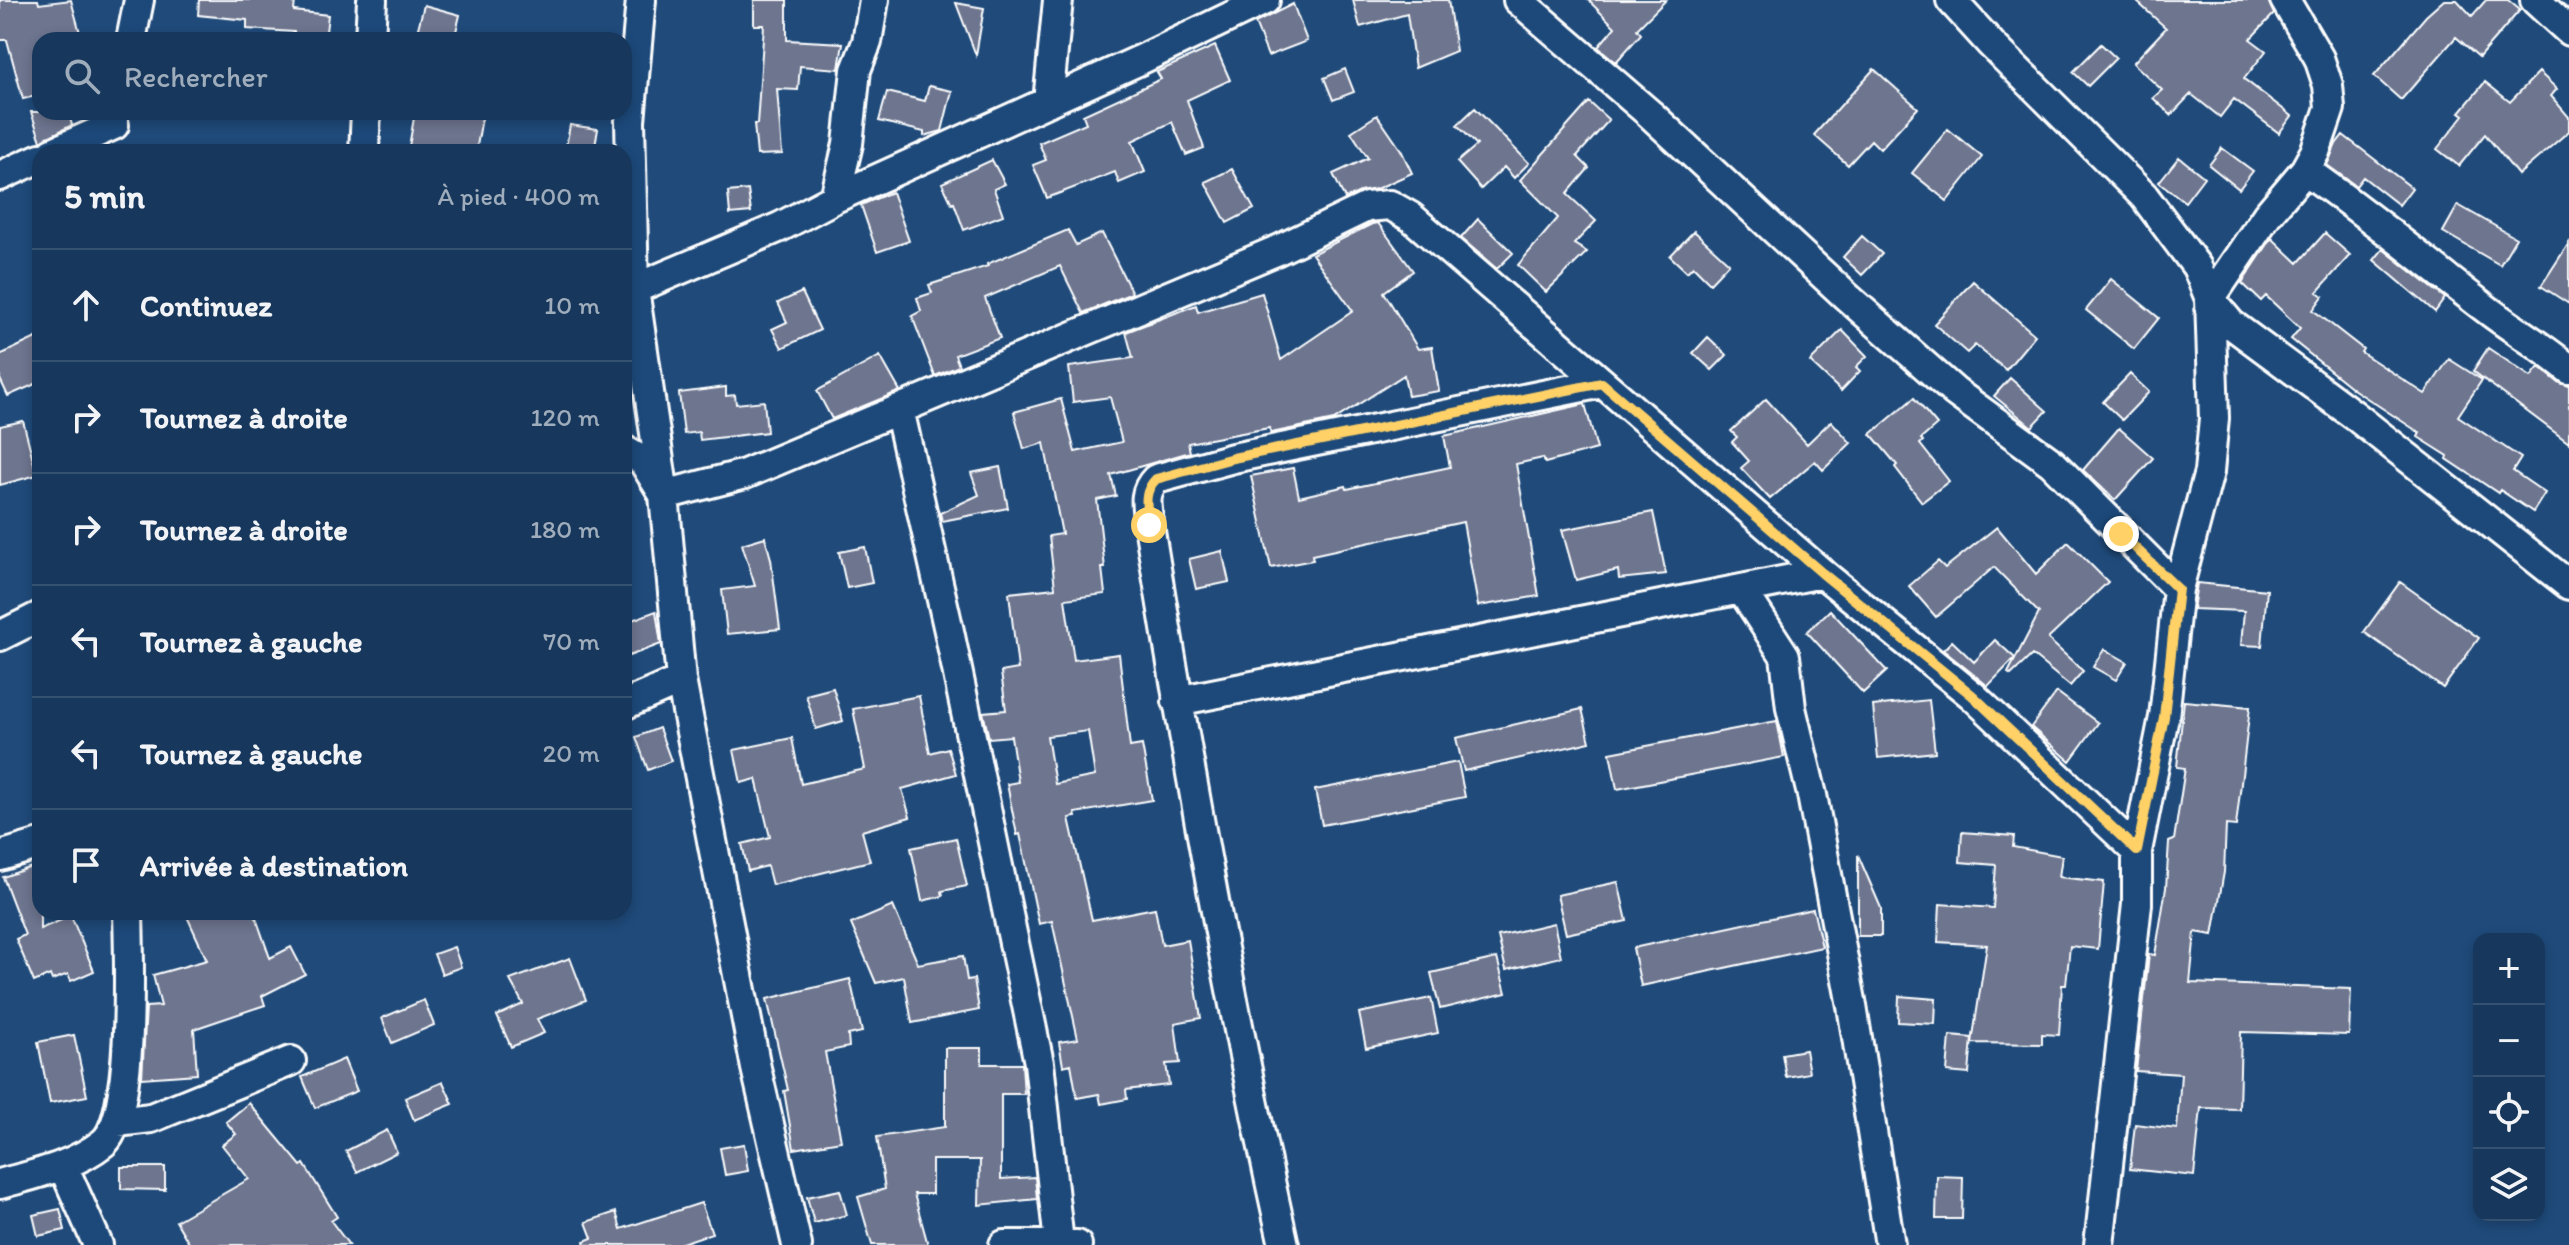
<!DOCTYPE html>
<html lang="fr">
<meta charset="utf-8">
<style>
body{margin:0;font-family:Itim,sans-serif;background:#203f62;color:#f1f3f6}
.controls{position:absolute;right:24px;bottom:24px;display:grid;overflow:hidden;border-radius:16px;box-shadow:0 4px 12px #0003}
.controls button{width:72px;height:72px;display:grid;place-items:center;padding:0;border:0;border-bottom:2px solid #365272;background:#17385c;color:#f1f3f6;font:40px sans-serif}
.stop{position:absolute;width:24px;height:24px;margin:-18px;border:6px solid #ffd166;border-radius:50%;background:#fff}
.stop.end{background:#ffd166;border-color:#fff;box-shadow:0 2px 8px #0008}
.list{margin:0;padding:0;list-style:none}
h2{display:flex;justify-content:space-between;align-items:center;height:104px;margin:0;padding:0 32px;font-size:34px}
h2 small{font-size:26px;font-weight:400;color:#9eacbb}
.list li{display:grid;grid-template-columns:52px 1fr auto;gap:24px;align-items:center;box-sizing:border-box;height:112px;padding:0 32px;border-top:2px solid #365272}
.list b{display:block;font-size:30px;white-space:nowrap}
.list em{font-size:26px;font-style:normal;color:#9eacbb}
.icon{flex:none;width:44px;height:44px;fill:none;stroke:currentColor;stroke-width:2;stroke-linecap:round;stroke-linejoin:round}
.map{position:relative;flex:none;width:2569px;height:1245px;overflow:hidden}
.search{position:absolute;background:#17385c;box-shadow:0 4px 12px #0003;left:32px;top:32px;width:600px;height:88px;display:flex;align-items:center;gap:20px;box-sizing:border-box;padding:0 28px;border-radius:24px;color:#9eacbb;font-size:30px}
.panel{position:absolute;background:#17385c;box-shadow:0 4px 12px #0003;left:32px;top:144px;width:600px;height:776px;border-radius:24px}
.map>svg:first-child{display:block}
</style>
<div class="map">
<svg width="2569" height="1245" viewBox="0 0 2569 1245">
<rect width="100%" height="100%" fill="#1f4a7a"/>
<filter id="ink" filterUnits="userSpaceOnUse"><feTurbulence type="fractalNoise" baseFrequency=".0125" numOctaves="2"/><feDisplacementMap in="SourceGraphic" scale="16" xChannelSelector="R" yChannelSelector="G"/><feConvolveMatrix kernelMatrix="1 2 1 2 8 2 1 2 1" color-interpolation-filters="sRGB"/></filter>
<g filter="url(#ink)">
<!-- building -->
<path fill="#6d758f" stroke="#fff" stroke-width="2" fill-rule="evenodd" d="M0 0H38L39 4 71 0 82 40H40V95L23 99 7 40H0Z
M199 0H295L294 11 328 15 325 40H293L294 32 247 29V20L198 15Z
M754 0H787V40L843 43 839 69 800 66 798 90 777 89 782 154 757 155 754 124H757L764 25H754Z
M1353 0H1448L1456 51 1415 68 1407 14 1360 27Z
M1588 0H1666L1637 29 1641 34 1616 62 1598 47 1615 27Z
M2135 0H2268L2274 14 2250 39 2266 51 2244 79 2292 116 2279 133 2234 99 2220 117 2191 94 2171 115 2153 98 2162 90 2133 63 2166 28Z
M2444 0H2457L2472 16 2486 0H2508L2520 10 2479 57 2456 37 2401 100 2374 76 2426 16Z
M956 3 984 8 976 55Z
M1293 4 1307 41 1268 56 1255 23Z
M424 5 460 15 454 40H415Z
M2101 44 2116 58 2088 86 2073 72Z
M1215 46 1230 80 1187 100 1204 148 1186 155 1172 122 1132 141 1145 172 1119 183 1115 172 1047 198 1033 165 1046 160 1039 143 1086 123 1083 115 1161 79 1157 72Z
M1345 69 1354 92 1333 100 1324 78Z
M1874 69 1918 108 1880 149 1871 140 1848 165 1814 135Z
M2539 72 2557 89 2551 96 2569 117V131L2518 175 2485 134 2459 166 2437 149 2464 115 2460 112 2485 82 2510 102Z
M929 86 952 91 942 131 924 136V132L879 121 887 92 925 101Z
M1589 102 1609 120 1577 156 1589 168 1567 194 1596 221 1574 244 1587 252 1546 292 1518 265 1558 218 1520 180Z
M1475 108 1529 163 1514 178 1504 167 1481 189 1457 162 1477 145 1457 125Z
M31 112H68L72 125 41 141Z
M415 112H483L476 152H408Z
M1377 115 1401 150 1412 173 1376 189 1360 192 1345 199 1333 174 1368 158 1351 132Z
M570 125 598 129 594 152H565Z
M1948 129 1982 157 1947 201 1912 173Z
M2343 135 2412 188 2399 205 2363 177 2356 186 2327 165 2336 144Z
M2222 148 2253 171 2239 189 2209 165Z
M2179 157 2204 177 2185 202 2159 182Z
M992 160 1005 184 994 189 1003 215 964 230 954 203 952 204 942 183Z
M1232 169 1254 209 1227 223 1205 182Z
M748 190 751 212 730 214 728 192Z
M892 192 909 241 877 252 861 205Z
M2458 205 2516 238 2500 265 2443 232Z
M1478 219 1513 253 1497 269 1461 238Z
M1378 223 1413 271 1384 292 1418 349 1432 347 1439 391 1408 396 1404 375 1334 420 1271 433 1269 428 1188 443 1190 452 1111 475 1116 496 1097 500 1105 568H1102L1105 594 1065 599 1074 660 1119 654 1130 747 1142 745 1152 800 1075 813 1076 817 1069 818 1092 920 1155 908 1162 945 1188 940 1201 1018 1175 1023 1180 1063 1166 1064 1169 1085 1126 1090 1127 1099 1101 1104 1099 1094 1077 1098 1071 1064 1063 1066 1059 1042 1078 1039 1052 921 1039 924 1020 834 1017 835 1007 784 1018 782 1011 736 989 738 983 712 1006 710 1001 672 1018 669 1009 593 1055 588 1049 536 1062 534 1044 443 1024 449 1014 412 1061 399 1075 452 1122 442 1110 397 1073 402 1069 367 1133 358 1126 332 1196 305 1198 312 1262 293 1281 360 1353 311 1312 254 1372 224ZM1088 731 1095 776 1055 784 1047 736Z
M1068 230 1076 245 1102 233 1132 293 1083 313 1060 266 985 298 1000 338 955 355 959 366 935 376 912 316 921 311 917 298 932 293 929 285 988 266 987 264Z
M1694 231 1729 263 1710 283 1693 266 1687 272 1670 256Z
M2325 233 2350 255 2317 292 2323 296 2313 310 2363 349 2361 352 2425 394 2449 359 2482 380 2458 416 2521 458 2513 471 2545 493 2533 512 2500 490 2498 493 2447 459 2448 456 2418 437 2420 433 2353 389 2291 339 2300 328 2266 296 2261 301 2242 283 2272 238 2298 263Z
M1862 236 1882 254 1862 275 1843 257Z
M2569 243V304L2541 286Z
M2383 249 2445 298 2435 312 2374 260Z
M2111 279 2159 318 2134 349 2086 310Z
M1973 281 2035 335 2006 370 1975 345 1967 353 1934 324Z
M802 292 820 330 782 348 772 329 787 322 778 303Z
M1842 330 1867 356 1856 367 1860 371 1841 391 1810 362Z
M40 336V382L8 396 0 379V355Z
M1708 337 1727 355 1712 370 1693 353Z
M2488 348 2531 377 2539 367 2558 382 2569 386V443L2473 371Z
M880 356 900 391 832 419 817 391Z
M2130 374 2149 392 2122 420 2103 402Z
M2010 378 2047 411 2032 427 1994 396Z
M726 387V396L735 395 736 404 764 401 767 432 700 440 699 432 684 434 679 393Z
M1914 398 1937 425 1921 439 1923 441 1920 444 1949 481 1922 502 1895 467 1897 465 1871 434Z
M1766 399 1807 444 1831 421 1851 443 1823 470 1815 461 1770 499 1741 468 1749 461 1732 442 1737 437 1731 431Z
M1585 404 1597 449 1545 463 1543 458 1516 464 1539 596 1478 606 1463 522 1312 555 1313 560 1271 568 1251 476 1293 468 1299 497 1346 486 1347 489 1450 467 1444 436Z
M23 421 37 475 0 485V426Z
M2119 428 2153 458 2115 500 2083 470Z
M1000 467 1008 508 942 521 940 513 979 495 971 473Z
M1653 512 1666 574 1619 579 1618 570 1576 580 1562 530Z
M1997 527 2036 574 2068 542 2108 582 2048 639 2083 671 2070 686 2032 655 2011 675 2008 673 2039 613 1994 567 1936 617 1909 586 1938 561 1945 568Z
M765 537 771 559 780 629 727 634 722 590 755 586 742 544Z
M865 547 872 583 847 588 839 552Z
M1222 551 1229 582 1196 589 1189 559Z
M2400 582 2479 638 2443 688 2364 632Z
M2197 583 2267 590 2262 646 2241 645 2244 611 2193 609Z
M1830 610 1887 671 1863 693 1807 632Z
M656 611 661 644 629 656 624 642V623Z
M1995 640 2015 658 1988 686 1943 650 1952 641 1974 662Z
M2104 649 2127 662 2116 680 2093 667Z
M833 688 843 721 816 729 806 695Z
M2057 692 2098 723 2070 761 2031 727Z
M919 696 930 753 948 748 956 774 902 789 910 817 862 831 870 861 772 885 767 866 748 871 742 844 770 837 756 779 741 783 734 750 792 738 801 784 865 769 853 709Z
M1929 700 1935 752 1878 758 1873 706Z
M2184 701 2250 707 2236 826 2226 825 2224 872 2213 935 2195 932 2190 983 2351 989 2349 1035 2241 1032 2239 1109 2201 1108 2194 1176 2130 1169 2135 1124 2177 1129 2181 1074 2136 1071 2149 954 2155 955 2166 888 2169 842 2174 840 2185 768 2177 767Z
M1582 709 1590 742 1464 771 1456 738Z
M1777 721 1784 757 1617 789 1610 753Z
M659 728 671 761 648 770 636 737Z
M1458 762 1465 797 1322 825 1315 790Z
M1962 832 2014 836 2013 847 2062 856 2059 877 2104 882 2098 949 2070 946 2066 985H2062L2059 1035 2042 1034V1044L1972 1043 1987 945 1938 942 1940 904 1993 908 1996 865 1960 862Z
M956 838 967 886 942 891 943 896 922 901 911 848Z
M1858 855 1881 908V936H1858Z
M40 864V929L71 916 94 971 71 981 68 974 52 980 50 975 34 982 16 939 25 935 3 877Z
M1618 882 1627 921 1566 934 1557 895Z
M893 906 918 964 963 956 967 980 974 979 979 1010 912 1023 904 977 876 983 851 924Z
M1813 909 1822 947 1641 986 1633 948Z
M185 912H254L270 958 291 947 305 974 262 996 265 1005 194 1029 197 1074 142 1078 146 1007 161 1006 153 975 207 960Z
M1554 923 1561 957 1506 970 1498 936Z
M454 947 461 967 442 974 434 954Z
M570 958 586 1000 537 1019 544 1033 511 1047 497 1016 523 1004 510 980Z
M1497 958 1506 993 1440 1009 1431 973Z
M850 979 862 1032 848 1035 849 1047 825 1052 841 1141 794 1149 784 1091 788 1090 767 999Z
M1899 996 1936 999 1935 1024 1898 1022Z
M1431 998 1438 1033 1366 1048 1359 1013Z
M424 1000 434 1025 392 1043 382 1018Z
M74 1035 87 1096 50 1103 38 1042Z
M1950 1036 1972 1038 1969 1074 1947 1072Z
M945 1048H982V1064H1022L1024 1094H1001V1179L1035 1177 1037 1199 979 1205 980 1160H932V1194H914L928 1245H872L858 1197 885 1189 877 1137 945 1127Z
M1805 1050 1809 1073 1786 1077 1782 1054Z
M344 1059 357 1091 315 1108 302 1077Z
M443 1082 453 1104 414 1120 405 1098Z
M249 1103 301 1166 304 1164 337 1217 331 1221 349 1245H190L176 1221 249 1179 222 1145 236 1134 226 1122Z
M387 1130 397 1152 357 1172 346 1151Z
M744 1144 748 1171 725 1175 720 1148Z
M121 1167H165V1190L121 1189Z
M1937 1176 1963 1177 1962 1219H1936Z
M840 1190 847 1215 814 1223 807 1197Z
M701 1203 712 1233 676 1245H585L584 1241 592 1238 586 1222 616 1212 621 1229Z
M60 1209 65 1230 38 1236 33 1215Z"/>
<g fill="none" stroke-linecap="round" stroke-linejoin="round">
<!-- minor casing -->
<g stroke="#fff" stroke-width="34">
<path id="minor" d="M641 0 630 121 634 289 664 495 681 680 756 1068 797 1245
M1518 0 1650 114 1846 296 1955 392 2052 463 2178 589
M1951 0 1991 44 2144 196 2197 267 2210 299 2231 324 2354 415 2569 585
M2535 0 2569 31
M131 40 139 0
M370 40 372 0
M1048 102 1058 0
M53 152 114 125
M364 152 366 112
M2305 170C2367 213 2425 262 2485 308 2512 329 2542 346 2569 369
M0 176 40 158
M835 198 848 144 856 70 867 42 874 0
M634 289 780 227 835 198 1140 60 1265 0
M899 409 949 631 1039 1063 1059 1243
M624 450 643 461 664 495 745 474 1278 250 1367 207 1390 205 1411 217 1822 573 1972 695 2137 851
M1742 590 1785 656 1791 708 1812 795 1852 1006 1890 1245
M0 636 40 616
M1177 701 1822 573
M624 705 681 680
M0 856 40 844
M117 1122 151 1118 291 1061
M63 1166 98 1245
M0 1184C35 1174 74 1166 103 1143 135 1117 129 955 128 912
M1004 1245H1077
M1284 1245C1231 1007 1188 767 1149 525 1147 507 1142 493 1156 479L1233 458 1602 383
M2099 1245 2137 904V851L2164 717 2178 589 2209 472 2214 418 2210 299 2267 215 2305 170 2315 152 2330 108 2328 85 2319 58 2285 0"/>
</g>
<!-- minor -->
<use href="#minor" stroke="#1f4a7a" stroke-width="28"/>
</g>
</g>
<g fill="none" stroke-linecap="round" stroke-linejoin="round" filter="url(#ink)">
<!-- route -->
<path stroke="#ffd166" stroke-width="10" d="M1149 525C1147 507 1142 493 1156 479L1233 458 1602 383 1822 573 1972 695 2137 851 2164 717 2178 589 2121 534"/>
</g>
</svg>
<div class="controls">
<button>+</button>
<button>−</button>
<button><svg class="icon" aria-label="locate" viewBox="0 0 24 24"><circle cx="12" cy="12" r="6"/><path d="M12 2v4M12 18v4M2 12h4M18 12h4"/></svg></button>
<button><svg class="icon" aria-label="layers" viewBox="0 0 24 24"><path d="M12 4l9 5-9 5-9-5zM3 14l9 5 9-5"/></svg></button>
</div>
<div class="stop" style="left:1149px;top:525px"></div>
<div class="stop end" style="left:2121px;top:534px"></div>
<div class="search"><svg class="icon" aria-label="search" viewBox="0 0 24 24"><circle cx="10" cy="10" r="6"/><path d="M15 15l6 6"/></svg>Rechercher</div>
<section class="panel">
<h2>5 min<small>À pied · 400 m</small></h2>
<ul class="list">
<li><svg class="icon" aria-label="ahead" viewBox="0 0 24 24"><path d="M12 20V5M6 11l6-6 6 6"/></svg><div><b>Continuez</b></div><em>10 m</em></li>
<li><svg class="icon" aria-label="right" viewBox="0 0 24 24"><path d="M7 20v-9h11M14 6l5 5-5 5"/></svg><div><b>Tournez à droite</b></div><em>120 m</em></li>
<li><svg class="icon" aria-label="right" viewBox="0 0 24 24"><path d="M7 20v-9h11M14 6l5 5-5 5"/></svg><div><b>Tournez à droite</b></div><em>180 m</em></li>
<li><svg class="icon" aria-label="left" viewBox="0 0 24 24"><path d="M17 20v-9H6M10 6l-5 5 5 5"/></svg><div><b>Tournez à gauche</b></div><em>70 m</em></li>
<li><svg class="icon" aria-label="left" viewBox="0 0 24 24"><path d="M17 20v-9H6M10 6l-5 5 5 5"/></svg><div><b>Tournez à gauche</b></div><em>20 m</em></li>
<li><svg class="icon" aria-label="arrive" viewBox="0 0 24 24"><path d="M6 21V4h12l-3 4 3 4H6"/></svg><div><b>Arrivée à destination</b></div></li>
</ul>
</section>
</div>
